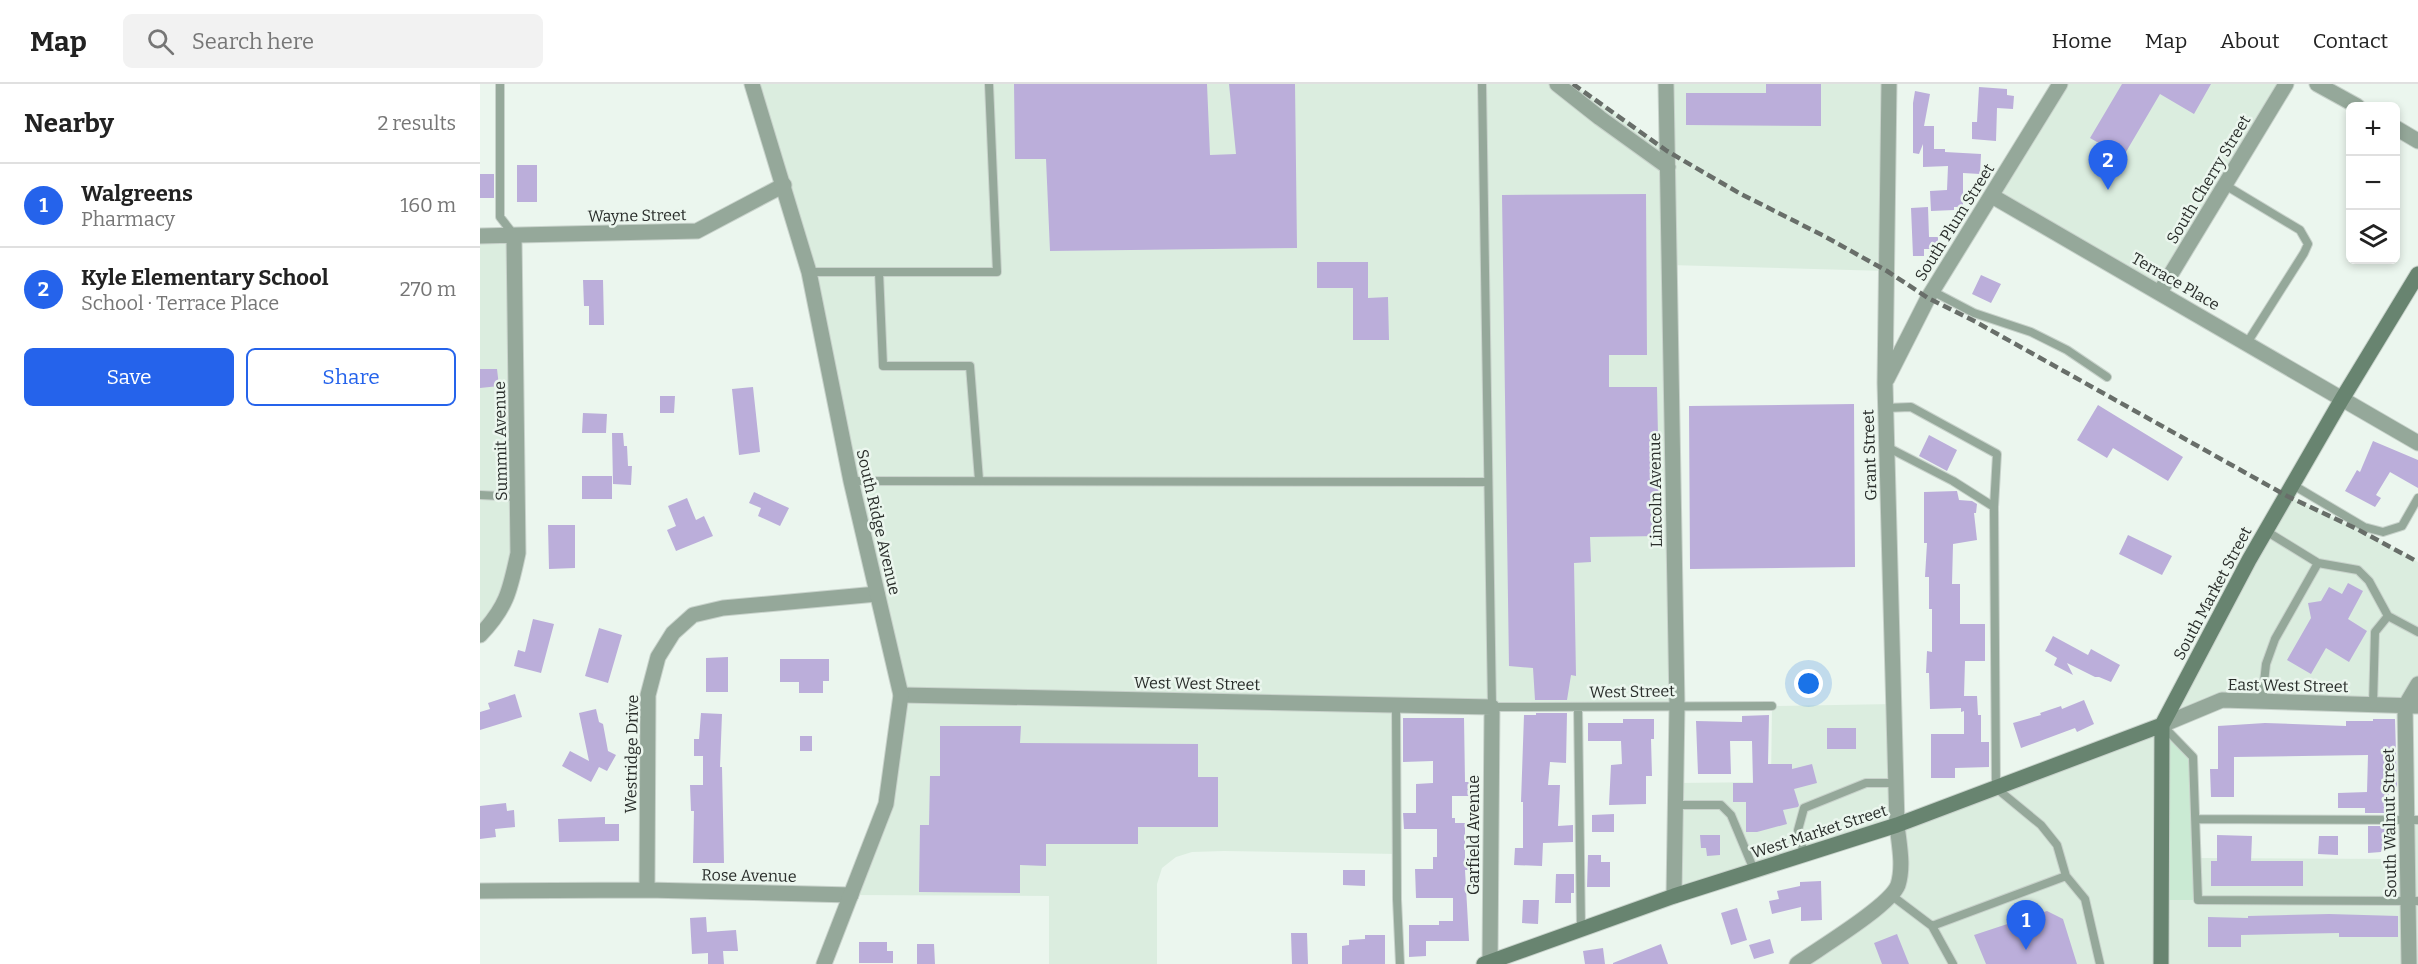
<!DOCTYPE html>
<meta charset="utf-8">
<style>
body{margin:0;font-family:Bitter,serif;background:#f2f2f2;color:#222}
.controls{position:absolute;right:18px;top:18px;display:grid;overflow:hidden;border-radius:9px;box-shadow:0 3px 9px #0003}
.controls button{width:54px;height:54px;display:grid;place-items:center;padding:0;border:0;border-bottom:2px solid #e0e0e0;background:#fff;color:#222;font:30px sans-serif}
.you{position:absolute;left:1329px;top:600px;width:21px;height:21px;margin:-15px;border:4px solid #fff;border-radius:50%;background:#1a73e8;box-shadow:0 0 0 9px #1a73e833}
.badge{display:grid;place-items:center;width:39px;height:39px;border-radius:50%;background:#2563eb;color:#fff;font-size:20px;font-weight:700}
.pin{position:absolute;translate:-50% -50px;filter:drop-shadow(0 2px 3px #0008)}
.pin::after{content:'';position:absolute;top:32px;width:21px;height:18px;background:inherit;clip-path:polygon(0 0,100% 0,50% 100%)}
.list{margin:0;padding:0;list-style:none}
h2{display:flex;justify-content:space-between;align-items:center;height:78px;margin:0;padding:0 24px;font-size:26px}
h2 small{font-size:20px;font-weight:400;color:#767676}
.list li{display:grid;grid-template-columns:39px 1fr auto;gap:18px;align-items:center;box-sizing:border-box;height:84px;padding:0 24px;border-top:2px solid #e0e0e0}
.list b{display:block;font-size:22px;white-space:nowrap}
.list p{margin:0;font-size:20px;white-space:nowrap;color:#767676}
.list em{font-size:20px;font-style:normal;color:#767676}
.actions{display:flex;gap:12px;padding:18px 24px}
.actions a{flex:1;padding:14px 0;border:2px solid #2563eb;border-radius:9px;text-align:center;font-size:21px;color:#2563eb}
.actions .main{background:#2563eb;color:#fff}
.icon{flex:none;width:33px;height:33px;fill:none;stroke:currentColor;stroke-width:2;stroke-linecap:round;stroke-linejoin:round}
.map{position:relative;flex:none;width:1938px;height:880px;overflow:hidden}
header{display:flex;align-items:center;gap:36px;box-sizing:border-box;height:84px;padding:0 30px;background:#fff;border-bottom:2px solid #e0e0e0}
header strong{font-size:28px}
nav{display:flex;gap:33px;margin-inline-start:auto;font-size:21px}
.search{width:420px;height:54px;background:#f2f2f2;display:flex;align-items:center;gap:15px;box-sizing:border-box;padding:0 21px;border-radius:9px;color:#767676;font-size:22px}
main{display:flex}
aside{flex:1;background:#fff}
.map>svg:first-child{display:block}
</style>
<header>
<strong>Map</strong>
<div class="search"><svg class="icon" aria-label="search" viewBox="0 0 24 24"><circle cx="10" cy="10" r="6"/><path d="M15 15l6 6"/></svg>Search here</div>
<nav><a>Home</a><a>Map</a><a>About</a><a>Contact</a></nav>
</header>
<main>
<aside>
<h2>Nearby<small>2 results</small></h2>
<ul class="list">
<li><span class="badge">1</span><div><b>Walgreens</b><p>Pharmacy</p></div><em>160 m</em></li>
<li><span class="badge">2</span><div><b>Kyle Elementary School</b><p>School · Terrace Place</p></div><em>270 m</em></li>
</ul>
<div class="actions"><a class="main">Save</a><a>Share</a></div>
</aside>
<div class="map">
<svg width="1938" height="880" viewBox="0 0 1938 880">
<rect width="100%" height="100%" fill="#ebf6ee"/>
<!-- built -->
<path fill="#dbeddf" d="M272 0H1093L1187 66 1186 0H1409L1407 187 1189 181 1197 622H917V770L744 767 712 768 696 773 682 784 677 800V880H569V812L371 811 406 720 421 611 329 188Z
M1580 0H1806L1680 208 1512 112Z
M0 152H34L39 413 29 511 0 551Z
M1807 412 1877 445 1938 478V600L1925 622 1742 616 1682 641 1717 774 1928 775 1927 736H1938V880H1317L1418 802 1417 741 1194 812 1196 699 1291 698 1292 622 1414 620 1417 740 1682 641Z"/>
<!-- green -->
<path fill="#caead3" d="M1682 641 1713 673 1718 816H1681Z"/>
<!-- building -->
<path fill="#bbaeda" d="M534 0H727L730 71 756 70 749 0H815L817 164 570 167 566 75H535Z
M1286 0H1341V42L1206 41V9H1286Z
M1642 0H1731L1714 30 1680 10 1643 73 1610 54Z
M1499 3 1527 5V11L1534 12 1533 25 1517 24 1516 57 1492 55V38H1497Z
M1435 7 1450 10 1444 42H1454V65H1465V68L1501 70 1500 90 1483 89V123H1474V126L1451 127 1450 107 1467 106 1468 82 1443 83V60L1439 70 1433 69V19Z
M37 81H57V118H37Z
M0 90H14V114H0Z
M1166 110 1167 271H1129V303H1177L1180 452 1110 453 1111 478 1094 479 1096 592 1091 591 1087 616H1055L1053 584 1029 582 1022 111Z
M1448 123 1449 153H1458V165H1444V172H1433L1431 124Z
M837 178H888V214L908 213 909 256H873V204H837Z
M1501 191 1521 200 1511 219 1492 210Z
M103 196H123L124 241H109V222H104Z
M0 285H17L19 302 0 304Z
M273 303 280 368 259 371 252 305Z
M180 312H195L194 329H180Z
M1374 320 1375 483 1210 485 1209 322Z
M1618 321 1703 373 1688 397 1633 364 1627 374 1597 356Z
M103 329 127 330 126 349H102Z
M132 349H143L144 362H147L148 382H152L151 401 133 400Z
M1449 351 1477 366 1467 387 1439 372Z
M1893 357 1938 376V404L1910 388 1896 411 1901 414 1895 423 1865 407 1877 386 1880 388Z
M102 392H132V415H102Z
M1477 407 1479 416 1492 417 1497 420 1496 429H1494L1497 456 1473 460 1472 500H1480V540H1505V577H1485L1484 612H1497L1498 631H1501V658H1509V683L1475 684V694H1451V650H1484V627L1481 628V624L1450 625 1449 589H1446L1447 567 1452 568V525H1449V493H1445L1447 459H1444V408Z
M274 408 309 424 300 442 278 432 281 424 269 419Z
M207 414 216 436 224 432 233 452 196 467 187 446 196 442 188 422Z
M68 441H95V484L69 485Z
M1648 451 1692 472 1682 491 1639 470Z
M1868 499 1883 507 1868 535 1887 547 1869 578 1846 564 1831 590 1807 576 1831 534 1828 519 1841 517 1849 503 1862 510Z
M53 535 74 540 61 589 34 582 38 566 45 568Z
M119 544 142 551 128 599 105 592Z
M1573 552 1608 571 1611 565 1640 581 1631 598 1619 593H1615L1587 579 1593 591 1574 581 1577 574 1565 567Z
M248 573V608H226V574Z
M300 575H349V597H343V609H319V598H300Z
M35 610 42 633 0 646V628L10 625 8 619Z
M1604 616 1614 640 1597 648 1595 644 1541 664 1533 639 1561 631 1560 629 1581 622 1582 625Z
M116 625 119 638 123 640 128 667 136 671 127 687 119 683 111 698 82 682 90 667 109 677 99 629Z
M221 629 242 630 240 683H242L244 779H213L214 727H211L210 701H223V672H214V655H219Z
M1056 629H1087L1086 679 1070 678 1068 701H1080L1078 742 1093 741V758L1063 759 1062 782 1034 781 1035 764H1043V718H1041L1044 631H1056Z
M1289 631 1288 680H1312V685L1332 680 1337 699 1314 705 1319 721 1318 723 1303 726 1307 740 1277 748H1266V718H1253V699H1273L1272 657H1250L1251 690H1218L1216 637 1262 638V632Z
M923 634H984L985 698H991V712H972V734H975V739H985V774H989V786H985L989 857H946V872L929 873V841H959V837H973V814H936L935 785H953V773H957V745H924L923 729H936V700L953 699V677L923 678Z
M1143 635H1174V655H1171L1172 692H1166V720L1129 721 1131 681 1142 680 1141 657H1108V639H1143Z
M1893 635H1915L1917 703H1909V729H1885V724H1858V709L1887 708 1888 671 1754 673V713H1731L1730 685H1738V642L1785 639 1866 642V637H1893Z
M460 642H541L540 659 718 660V693H738V743H658V760H566V782L540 781V809L439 808 440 741H449L450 692H460Z
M1347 644H1376V665H1347Z
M320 652H332V667H320Z
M26 719 27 727 34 726 35 743 15 745 16 753 0 755V722Z
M1134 730V748H1112V731Z
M125 733V740H139V757L79 758 78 735Z
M1888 742H1909V747H1914L1913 764H1902L1901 768 1888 769Z
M1220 751H1240V771L1227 772 1226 764H1221Z
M1737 751 1772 752 1771 777H1823V802H1731V777H1737Z
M1839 752H1858V771L1838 770Z
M1108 771H1121V778H1130V803H1107Z
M863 786H885V802L863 801Z
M1076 790H1094V809H1091V819H1075Z
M1341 797 1342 836 1321 837V823L1292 830 1289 817 1299 815 1297 807 1320 802V798Z
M1043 816H1059L1058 840 1042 839Z
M1257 824 1267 856 1251 861 1241 829Z
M1567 827 1583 835 1597 880H1506L1494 851Z
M1849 830 1918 832V853H1859V849L1761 851V863H1728V833L1768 834V832Z
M226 833 227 848 256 846 258 867H243L244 880H228V869L212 870 210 834Z
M811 849H827L828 880H812Z
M1417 850 1429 880H1402L1394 859Z
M885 851H905V880H862V862L869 861V856L885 855Z
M1290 855 1294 869 1274 875 1269 861Z
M379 858H407V867H413V879H379Z
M437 860H454L455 880H437Z
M1181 860 1188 880H1133V879Z
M1123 864 1125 880H1105L1103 867Z"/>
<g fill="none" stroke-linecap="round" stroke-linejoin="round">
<!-- service casing -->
<g stroke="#c8d2cb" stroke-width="10">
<path id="service" d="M20 0V133L34 151
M1002 0 1012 623 1292 622
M1745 101 1820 146 1828 160 1824 169 1767 259
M329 188H517L509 0
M399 188 403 282H490L499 396
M1452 207 1494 229 1551 248 1587 266 1627 293
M1405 324 1431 323 1517 370 1514 423
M1407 363 1473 397 1514 423 1516 704 1561 741 1577 761 1586 792 1605 815 1620 880
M371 397 1008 398
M1813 401 1884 443 1903 448 1922 442 1938 414
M0 411 39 413
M1786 447 1838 479 1878 486 1889 497 1908 532
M1782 617 1786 580 1795 555 1838 479
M1893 621 1895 548 1908 532 1938 548
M916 622 917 815 920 880
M1098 623 1101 845
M1682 641 1713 673 1718 816 1938 817
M1195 721H1241L1251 731 1274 786
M1716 735 1938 736
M1324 770 1318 746 1324 724 1386 699H1416
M1411 811 1452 842 1473 880
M1452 842 1586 792"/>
</g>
<!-- minor casing -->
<g stroke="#c8d2cb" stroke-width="17">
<path id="minor" d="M1077 0 1120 34 1188 83
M1186 0 1197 622 1194 812
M1837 0 1877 22
M1916 44 1938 57
M1512 112 1938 359
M0 152 217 147 304 101
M1680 208 1806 0
M1407 295 1448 214 1580 0
M0 551C27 523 30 506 38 469L34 152
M421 611 1012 623 1010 878
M1682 641 1742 616 1938 622
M167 806 168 611 178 573 193 549 213 531 243 524 397 510
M0 807 167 806 371 811
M1317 880C1338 865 1410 822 1418 801 1424 782 1419 760 1417 741L1405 299 1409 0
M1929 880 1925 622 1938 600"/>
</g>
<!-- tertiary casing -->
<g stroke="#c8d2cb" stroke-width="17">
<path id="tertiary" d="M272 0 329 188 371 397 421 611 406 720 344 880"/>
</g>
<!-- secondary casing -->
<g stroke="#c8d2cb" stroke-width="17">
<path id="secondary" d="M1004 880 1194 812 1417 741 1682 641
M1681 880 1682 641 1769 476 1862 315 1938 190"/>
</g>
<!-- service -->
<use href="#service" stroke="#95a89a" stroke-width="8"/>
<!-- minor -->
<use href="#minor" stroke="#95a89a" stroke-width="15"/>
<!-- tertiary -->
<use href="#tertiary" stroke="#95a89a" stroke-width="15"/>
<!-- secondary -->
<use href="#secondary" stroke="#688470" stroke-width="15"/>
<!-- rail -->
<path stroke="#686e69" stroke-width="4.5" stroke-dasharray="9 4.5" stroke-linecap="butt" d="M1093 0 1187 67 1259 109 1344 152 1407 187 1448 214 1496 238 1807 412 1877 445 1938 478"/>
</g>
<g text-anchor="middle" stroke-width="5" stroke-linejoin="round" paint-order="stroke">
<!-- street labels -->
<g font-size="16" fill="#292d2a" stroke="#ebf6ee">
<text transform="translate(1728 95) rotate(-59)" y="6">South Cherry Street</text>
<text transform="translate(157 131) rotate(-1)" y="6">Wayne Street</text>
<text transform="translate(1474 138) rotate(-58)" y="6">South Plum Street</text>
<text transform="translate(1696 197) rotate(30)" y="6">Terrace Place</text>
<text transform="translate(20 357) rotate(-91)" y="6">Summit Avenue</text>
<text transform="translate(1389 371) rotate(-92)" y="6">Grant Street</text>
<text transform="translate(1175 406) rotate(-91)" y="6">Lincoln Avenue</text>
<text transform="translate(399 438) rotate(77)" y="6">South Ridge Avenue</text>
<text transform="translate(1732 509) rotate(-62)" y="6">South Market Street</text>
<text transform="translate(717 599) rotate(1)" y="6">West West Street</text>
<text transform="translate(1808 601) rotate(1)" y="6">East West Street</text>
<text transform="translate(1152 607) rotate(-1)" y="6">West Street</text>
<text transform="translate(151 670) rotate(-89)" y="6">Westridge Drive</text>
<text transform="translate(1909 739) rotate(-91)" y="6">South Walnut Street</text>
<text transform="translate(1339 747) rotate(-18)" y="6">West Market Street</text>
<text transform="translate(993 751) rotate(-90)" y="6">Garfield Avenue</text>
<text transform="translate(269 791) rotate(1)" y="6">Rose Avenue</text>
</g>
</g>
</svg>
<div class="controls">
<button>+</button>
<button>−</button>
<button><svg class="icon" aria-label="layers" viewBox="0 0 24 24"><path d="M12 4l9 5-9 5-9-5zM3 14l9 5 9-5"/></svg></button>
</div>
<div class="you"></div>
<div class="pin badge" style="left:1546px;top:866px">1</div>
<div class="pin badge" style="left:1628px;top:106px">2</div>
</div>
</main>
